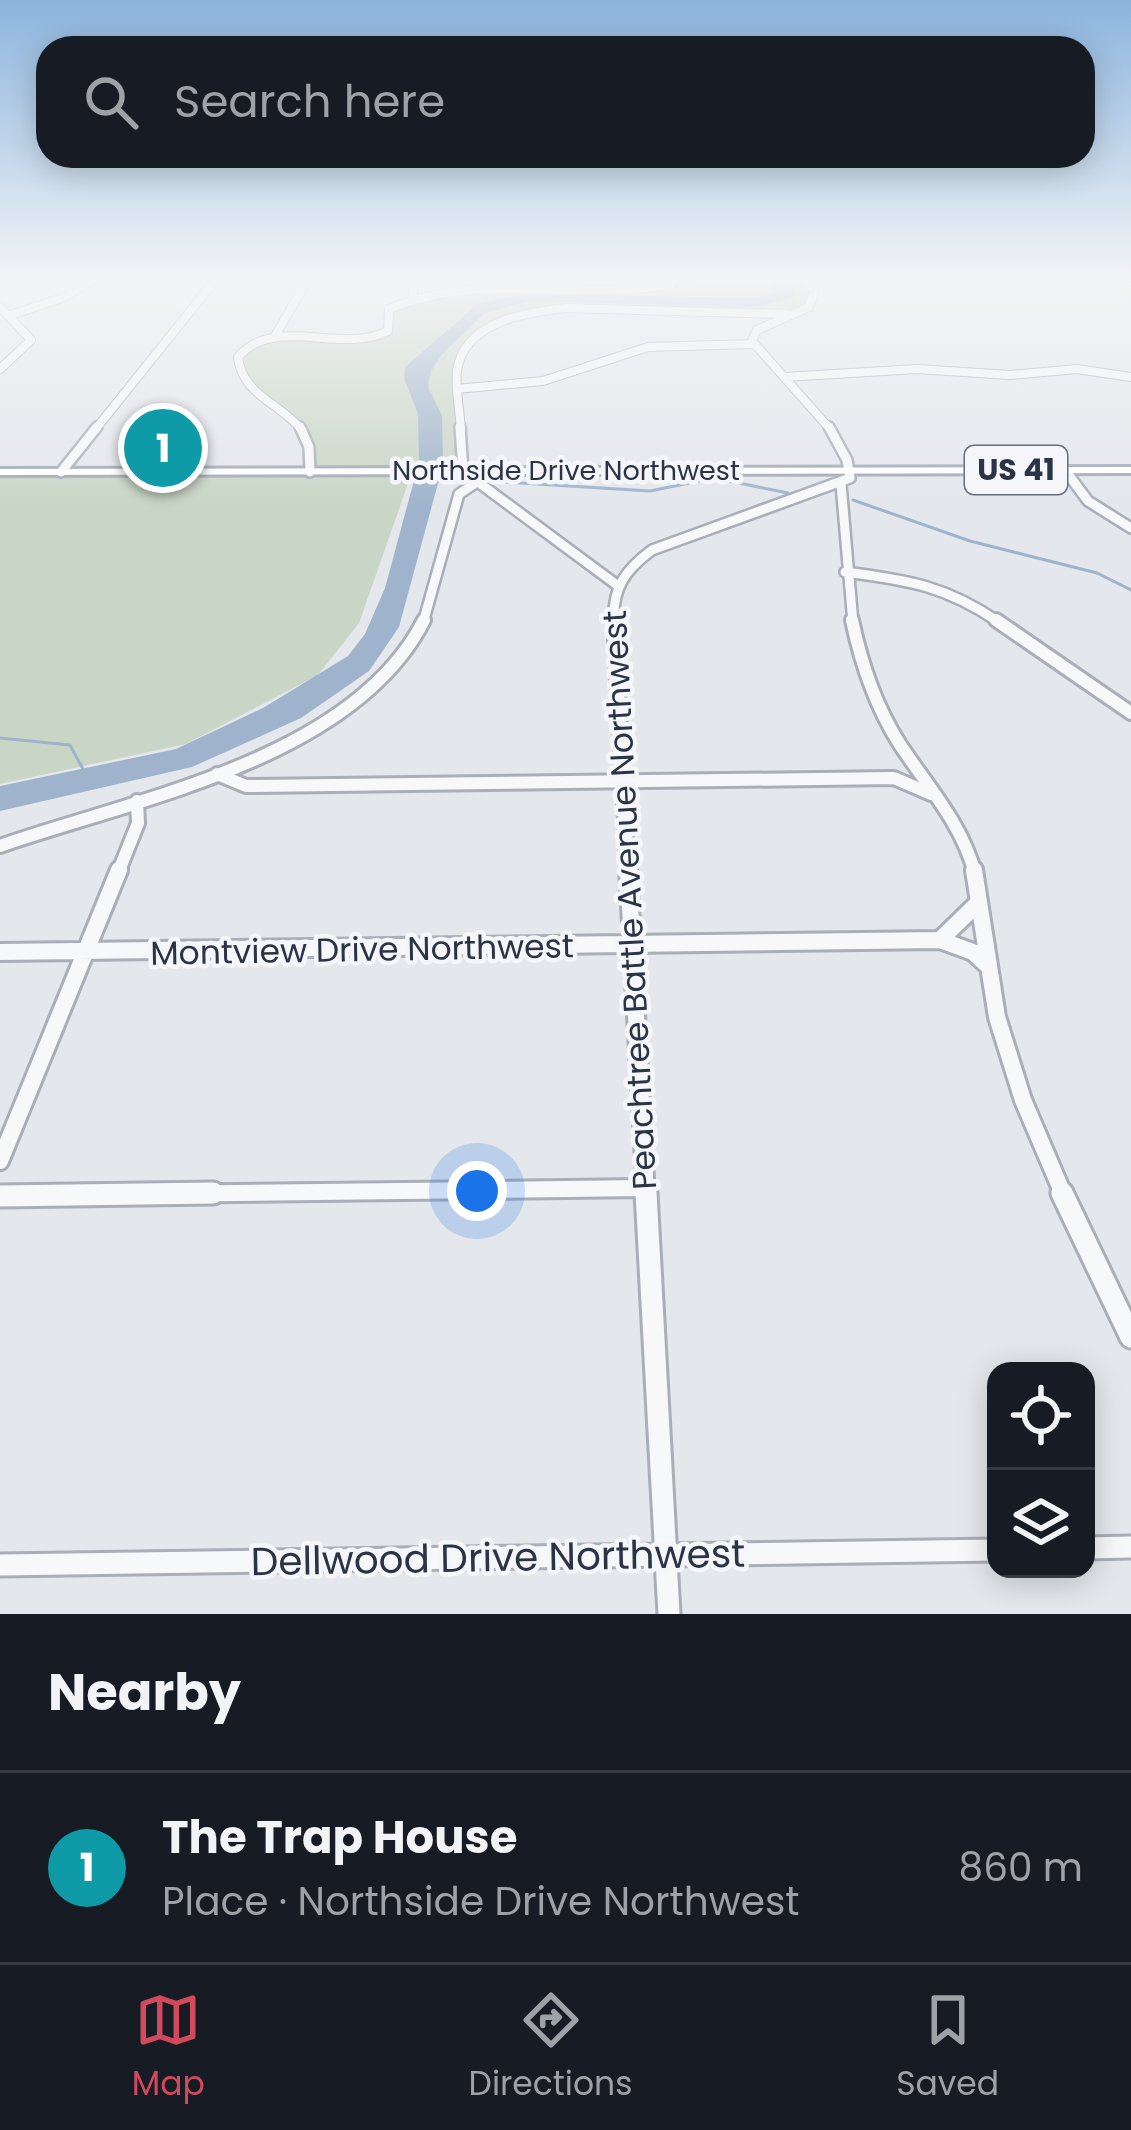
<!DOCTYPE html>
<meta charset="utf-8">
<style>
body{margin:0;font-family:Poppins,sans-serif;background:#20242c;color:#f1f3f6}
.controls{position:absolute;right:36px;bottom:36px;display:grid;overflow:hidden;border-radius:24px;box-shadow:0 6px 30px #0003}
.controls button{width:108px;height:108px;display:grid;place-items:center;padding:0;border:0;border-bottom:3px solid #363941;background:#171b24;color:#f1f3f6;font:60px sans-serif}
.you{position:absolute;left:477px;top:1191px;width:42px;height:42px;margin:-30px;border:9px solid #fff;border-radius:50%;background:#1a73e8;box-shadow:0 0 0 18px #1a73e833}
.badge{display:grid;place-items:center;width:78px;height:78px;border-radius:50%;background:#d1495b;color:#fff;font-size:39px;font-weight:700}
.pin{position:absolute;translate:-50% -50%;border:6px solid #fff;box-shadow:0 3px 12px #0006}
.list{margin:0;padding:0;list-style:none}
h2{display:flex;justify-content:space-between;align-items:center;height:156px;margin:0;padding:0 48px;font-size:51px}
h2 small{font-size:39px;font-weight:400;color:#9ea1a6}
.list li{display:grid;grid-template-columns:78px 1fr auto;gap:36px;align-items:center;box-sizing:border-box;height:192px;padding:0 48px;border-top:3px solid #363941}
.list b{display:block;font-size:45px;white-space:nowrap}
.list p{margin:0;font-size:39px;white-space:nowrap;color:#9ea1a6}
.list em{font-size:39px;font-style:normal;color:#9ea1a6}
.icon{flex:none;width:66px;height:66px;fill:none;stroke:currentColor;stroke-width:2;stroke-linecap:round;stroke-linejoin:round}
.map{position:relative;flex:none;width:1131px;height:1614px;overflow:hidden}
.search{position:absolute;background:#171b24;box-shadow:0 6px 30px #0003;left:36px;right:36px;top:36px;height:132px;display:flex;align-items:center;gap:30px;box-sizing:border-box;padding:0 42px;border-radius:36px;color:#9ea1a6;font-size:45px}
.sheet{height:348px;background:#171b24}
nav{display:flex;justify-content:space-around;align-items:center;box-sizing:border-box;height:168px;border-top:3px solid #363941;background:#171b24;font-size:33px;color:#9ea1a6}
nav a{display:grid;justify-items:center;gap:6px}
nav .on{color:#d1495b}
.map>svg:first-child{display:block}
</style>
<div class="map">
<svg width="1131" height="1614" viewBox="0 0 1131 1614">
<rect width="100%" height="100%" fill="#e4e7ec"/>
<!-- green -->
<path fill="#c9d6c5" d="M724 279H807L812 305 793 314 540 308 500 319 466 344 455 361 453 389 464 472 314 469C315 406 256 408 233 360 278 310 335 360 391 332L394 307 402 302 515 288 647 292Z
M411 475 359 623 318 675 186 744 0 784V477Z"/>
<!-- water -->
<path fill="#9fb4cc" d="M773 279H791L795 297 756 307 530 301 485 313 442 354 431 371 428 386 442 416 443 465 399 627 369 671 301 718 192 767 0 811V786L176 749 263 708 348 656 365 634 385 588 419 462 418 414 404 378 405 367 479 303 526 294 756 298 777 292Z"/>
<g fill="none" stroke-linecap="round" stroke-linejoin="round">
<!-- stream -->
<path stroke="#9fb4cc" stroke-width="3" d="M436 481H452
M489 481 650 491 714 478 788 493
M853 500 970 541 1097 573 1131 590
M0 738 70 745 84 771"/>
<!-- minor-far4 casing -->
<g stroke="#a9aeb7" stroke-width="10">
<path id="minor-far4" d="M805 279 815 291 809 307 757 330 752 341 831 430
M1099 279 1131 281
M412 299 415 279
M0 307 31 340 0 369
M11 315 62 298 95 279
M275 336 308 279
M785 377 917 369 1010 375 1077 369 1131 377
M457 389 543 381 648 347 753 344
M95 430 216 279
M302 430C280 403 242 395 238 357 276 314 340 355 388 331L389 309C477 271 580 302 672 284L675 279
M461 430C460 411 455 389 457 371 464 321 527 312 567 308L786 314"/>
</g>
<!-- minor-far3 casing -->
<g stroke="#a9aeb7" stroke-width="14">
<path id="minor-far3" d="M300 427 309 447 310 472
M460 427 463 471 617 585
M1065 470 1088 501 1131 528
M61 472 97 427
M841 484 853 623
M845 572C908 580 947 586 1000 623
M423 623 459 494 477 482
M614 623C612 588 625 570 652 550L850 478 847 460 829 427"/>
</g>
<!-- minor-far2 casing -->
<g stroke="#a9aeb7" stroke-width="18">
<path id="minor-far2" d="M614 620 628 873
M852 620C861 663 875 705 899 743 927 786 961 822 975 873
M996 620 1131 713
M217 774 246 786 894 778 931 794
M0 846C135 799 354 759 424 620
M118 873 138 823 137 801"/>
</g>
<!-- minor-far1 casing -->
<g stroke="#a9aeb7" stroke-width="22">
<path id="minor-far1" d="M628 870 646 1196
M974 870 997 1017 1023 1100 1064 1196
M940 940 978 903
M0 952 940 940 973 952 986 964
M0 1161 119 870
M0 1196 643 1188"/>
</g>
<!-- minor casing -->
<g stroke="#a9aeb7" stroke-width="27">
<path id="minor" d="M646 1193 669 1614
M1062 1193 1131 1337
M0 1196 213 1193
M1086 1548 1131 1547
M0 1565 996 1550"/>
</g>
<!-- major casing -->
<g stroke="#a3abb8" stroke-width="6">
<path id="major" d="M1131 467V473L0 475V469Z"/>
</g>
<!-- minor-far4 -->
<use href="#minor-far4" stroke="#f7f8fa" stroke-width="8"/>
<!-- minor-far3 -->
<use href="#minor-far3" stroke="#f7f8fa" stroke-width="9"/>
<!-- minor-far2 -->
<use href="#minor-far2" stroke="#f7f8fa" stroke-width="12"/>
<!-- minor-far1 -->
<use href="#minor-far1" stroke="#f7f8fa" stroke-width="16"/>
<!-- minor -->
<use href="#minor" stroke="#f7f8fa" stroke-width="21"/>
<!-- major -->
<use href="#major" fill="#fff" fill-rule="evenodd"/>
</g>
<!-- sky -->
<linearGradient id="sky" x2="0" y2="1"><stop stop-color="#8bb4dd"/><stop offset="0.55" stop-color="#f3f4f6"/><stop offset="1" stop-color="#f3f4f6" stop-opacity="0"/></linearGradient>
<rect width="1131" height="505" fill="url(#sky)"/>
<g text-anchor="middle" stroke-width="9" stroke-linejoin="round" paint-order="stroke">
<!-- far-street labels -->
<g font-size="27" fill="#2b3445" stroke="#f4f6f9">
<text x="566" y="480">Northside Drive Northwest</text>
</g>
<!-- shield labels -->
<rect fill="#f4f6f9" stroke="#676e7b" stroke-width="3" x="965" y="446" width="102" height="48" rx="9"/>
<g font-size="30" font-weight="bold" fill="#2b3445">
<text x="1016" y="480">US 41</text>
</g>
<!-- street labels -->
<g font-size="33" fill="#2b3445" stroke="#f4f6f9">
<text transform="translate(629 900) rotate(-93)" y="12">Peachtree Battle Avenue Northwest</text>
<text transform="translate(362 949) rotate(-1)" y="12">Montview Drive Northwest</text>
</g>
<!-- near-street labels -->
<g font-size="39" fill="#2b3445" stroke="#f4f6f9">
<text transform="translate(498 1557) rotate(-1)" y="14">Dellwood Drive Northwest</text>
</g>
</g>
</svg>
<div class="controls">
<button><svg class="icon" aria-label="locate" viewBox="0 0 24 24"><circle cx="12" cy="12" r="6"/><path d="M12 2v4M12 18v4M2 12h4M18 12h4"/></svg></button>
<button><svg class="icon" aria-label="layers" viewBox="0 0 24 24"><path d="M12 4l9 5-9 5-9-5zM3 14l9 5 9-5"/></svg></button>
</div>
<div class="you"></div>
<div class="pin badge" style="left:163px;top:448px;background:#0f9aa8">1</div>
<div class="search"><svg class="icon" aria-label="search" viewBox="0 0 24 24"><circle cx="10" cy="10" r="6"/><path d="M15 15l6 6"/></svg>Search here</div>
</div>
<section class="sheet">
<h2>Nearby<small></small></h2>
<ul class="list">
<li><span class="badge" style="background:#0f9aa8">1</span><div><b>The Trap House</b><p>Place · Northside Drive Northwest</p></div><em>860 m</em></li>
</ul>
</section>
<nav>
<a class="on"><svg class="icon" aria-label="map" viewBox="0 0 24 24"><path d="M3 6l6-2 6 2 6-2v14l-6 2-6-2-6 2zM9 4v14M15 6v14"/></svg>Map</a>
<a><svg class="icon" aria-label="directions" viewBox="0 0 24 24"><path d="M12 3l9 9-9 9-9-9zM9 14v-3h6M13 9l2 2-2 2"/></svg>Directions</a>
<a><svg class="icon" aria-label="saved" viewBox="0 0 24 24"><path d="M7 4h10v16l-5-4-5 4z"/></svg>Saved</a>
</nav>
